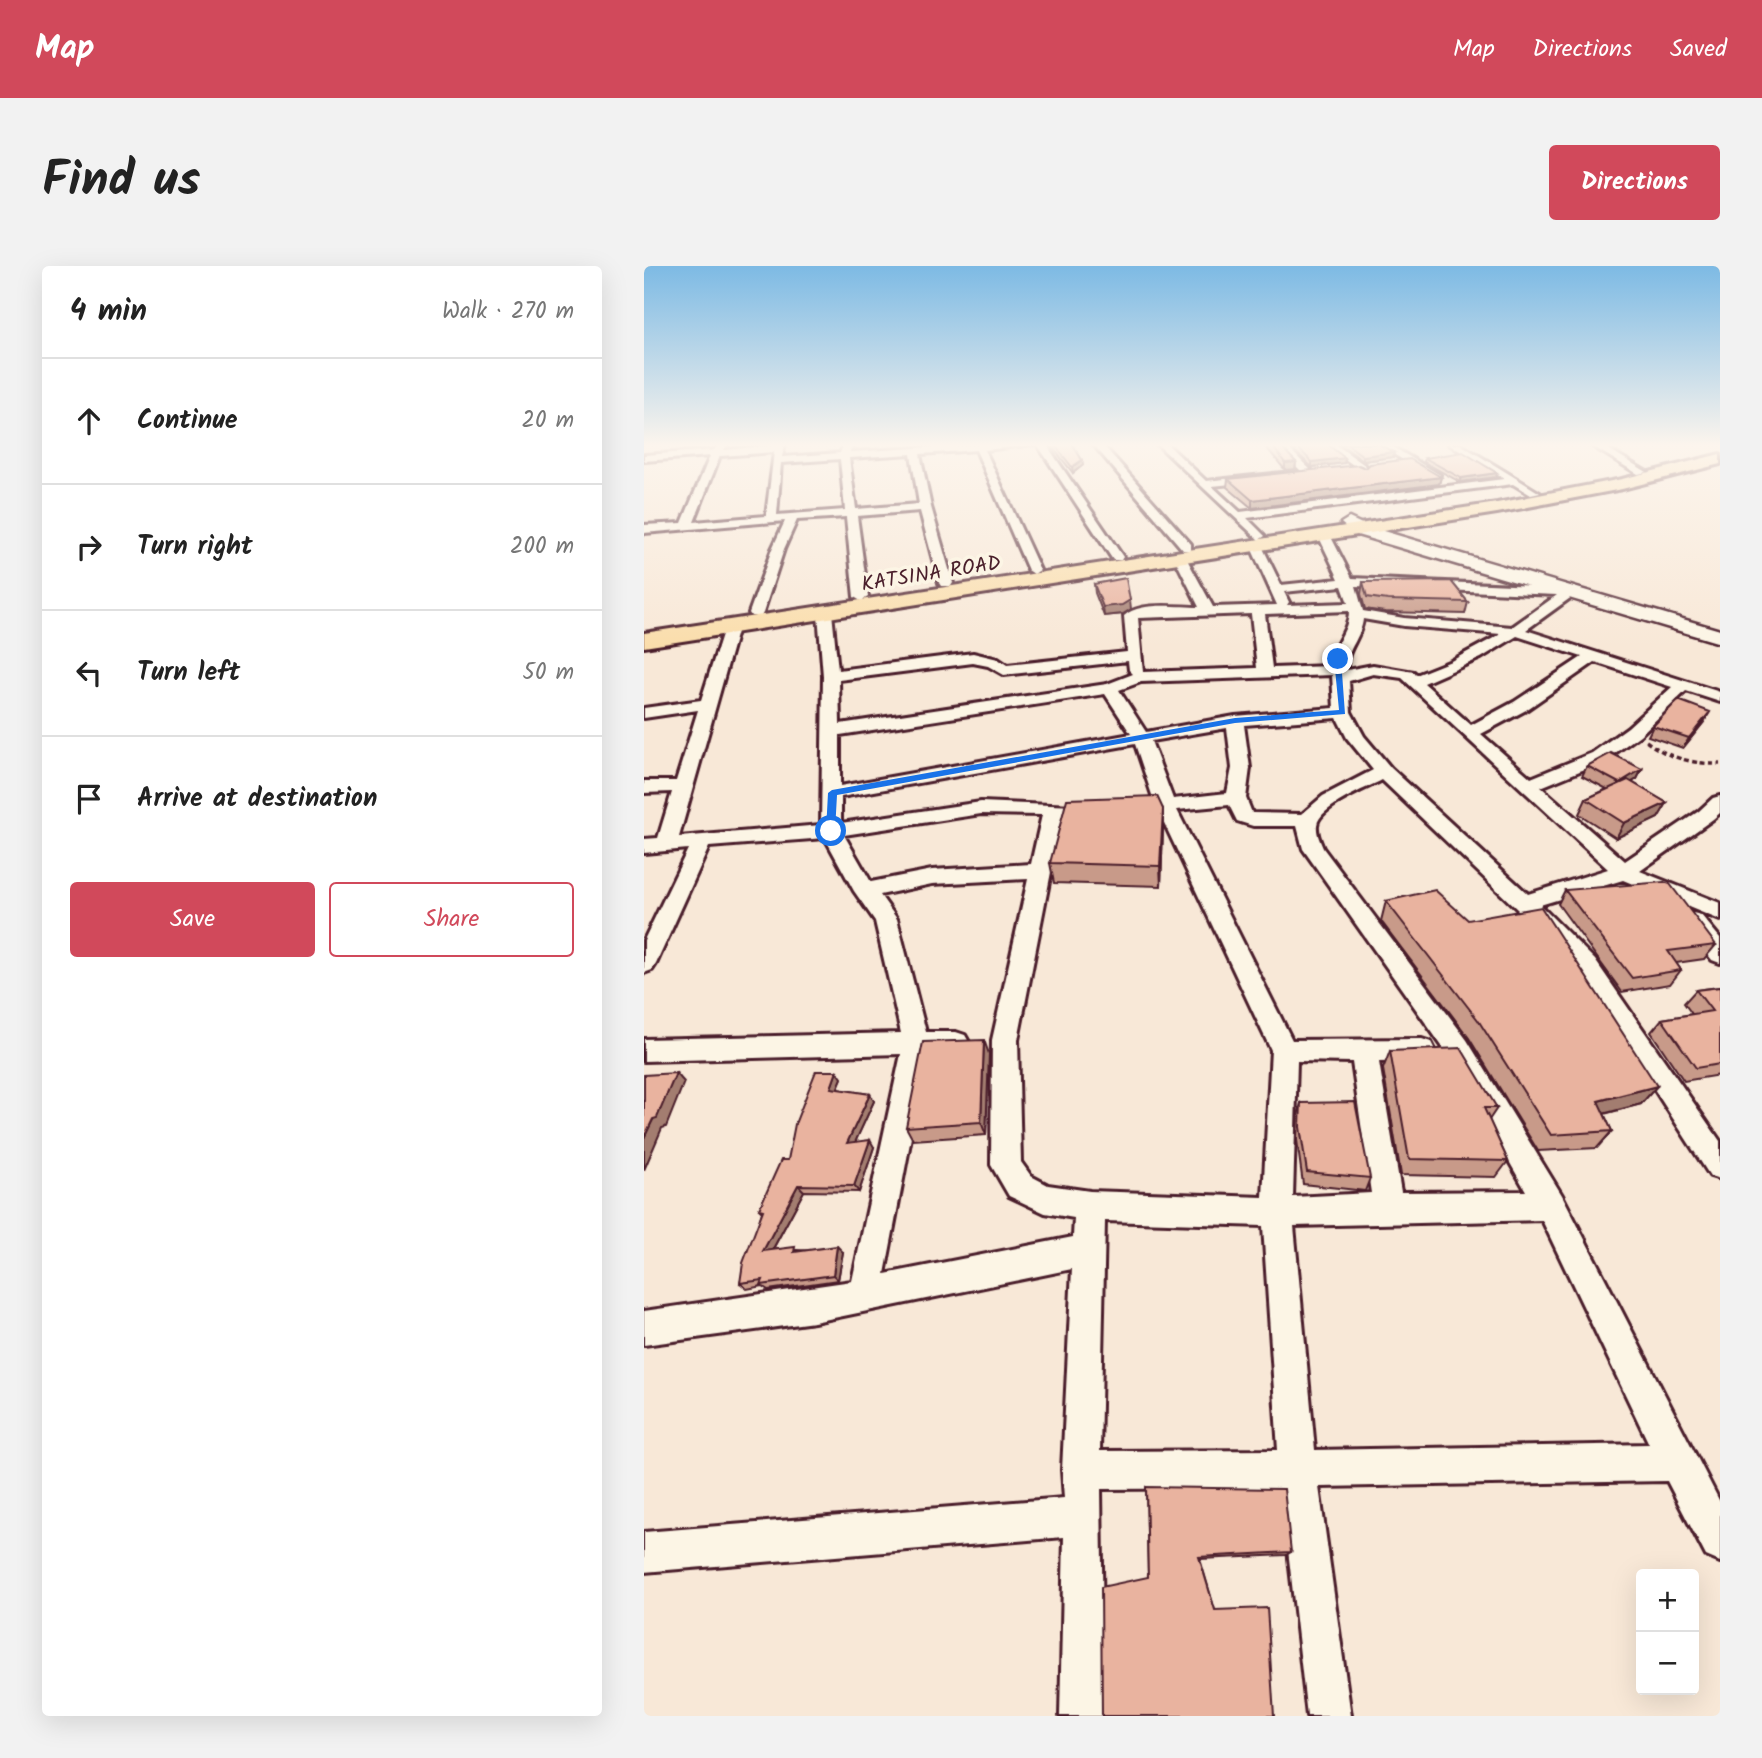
<!DOCTYPE html>
<meta charset="utf-8">
<style>
body{margin:0;font-family:Kalam,sans-serif;background:#f2f2f2;color:#222}
.controls{position:absolute;right:21px;bottom:21px;display:grid;overflow:hidden;border-radius:7px;box-shadow:0 7px 28px #0002}
.controls button{width:63px;height:63px;display:grid;place-items:center;padding:0;border:0;border-bottom:2px solid #e0e0e0;background:#fff;color:#222;font:35px sans-serif}
.stop{position:absolute;width:21px;height:21px;margin:-16px;border:5px solid #1a73e8;border-radius:50%;background:#fff}
.stop.end{background:#1a73e8;border-color:#fff;box-shadow:0 2px 7px #0008}
.list{margin:0;padding:0;list-style:none}
h2{display:flex;justify-content:space-between;align-items:center;height:91px;margin:0;padding:0 28px;font-size:30px}
h2 small{font-size:23px;font-weight:400;color:#767676}
.list li{display:grid;grid-template-columns:46px 1fr auto;gap:21px;align-items:center;box-sizing:border-box;height:126px;padding:0 28px;border-top:2px solid #e0e0e0}
.list b{display:block;font-size:26px;white-space:nowrap}
.list em{font-size:23px;font-style:normal;color:#767676}
.actions{display:flex;gap:14px;padding:21px 28px}
.actions a{flex:1;padding:16px 0;border:2px solid #d1495b;border-radius:7px;text-align:center;font-size:24px;color:#d1495b}
.actions .main{background:#d1495b;color:#fff}
.icon{flex:none;width:38px;height:38px;fill:none;stroke:currentColor;stroke-width:2;stroke-linecap:round;stroke-linejoin:round}
.map{position:relative;flex:none;width:1076px;height:1450px;overflow:hidden;border-radius:7px}
header{display:flex;align-items:center;gap:42px;box-sizing:border-box;height:98px;padding:0 35px;background:#d1495b;color:#fff}
header strong{font-size:33px}
nav{display:flex;gap:38px;margin-inline-start:auto;font-size:24px}
.intro{display:flex;align-items:center;justify-content:space-between;box-sizing:border-box;height:168px;padding:0 42px}
h1{margin:0;font-size:49px}
.button{padding:18px 32px;border-radius:7px;background:#d1495b;color:#fff;font-size:24px;font-weight:700}
main{display:flex;gap:42px;padding:0 42px}
aside{flex:1;background:#fff;border-radius:7px;box-shadow:0 7px 28px #0002}
.map>svg:first-child{display:block}
</style>
<header>
<strong>Map</strong>
<nav><a>Map</a><a>Directions</a><a>Saved</a></nav>
</header>
<div class="intro"><h1>Find us</h1><a class="button">Directions</a></div>
<main>
<aside>
<h2>4 min<small>Walk · 270 m</small></h2>
<ul class="list">
<li><svg class="icon" aria-label="ahead" viewBox="0 0 24 24"><path d="M12 20V5M6 11l6-6 6 6"/></svg><div><b>Continue</b></div><em>20 m</em></li>
<li><svg class="icon" aria-label="right" viewBox="0 0 24 24"><path d="M7 20v-9h11M14 6l5 5-5 5"/></svg><div><b>Turn right</b></div><em>200 m</em></li>
<li><svg class="icon" aria-label="left" viewBox="0 0 24 24"><path d="M17 20v-9H6M10 6l-5 5 5 5"/></svg><div><b>Turn left</b></div><em>50 m</em></li>
<li><svg class="icon" aria-label="arrive" viewBox="0 0 24 24"><path d="M6 21V4h12l-3 4 3 4H6"/></svg><div><b>Arrive at destination</b></div></li>
</ul>
<div class="actions"><a class="main">Save</a><a>Share</a></div>
</aside>
<div class="map">
<svg width="1076" height="1450" viewBox="0 0 1076 1450">
<rect width="100%" height="100%" fill="#f8e8d7"/>
<filter id="ink" filterUnits="userSpaceOnUse"><feTurbulence type="fractalNoise" baseFrequency=".0143" numOctaves="2"/><feDisplacementMap in="SourceGraphic" scale="14" xChannelSelector="R" yChannelSelector="G"/><feConvolveMatrix kernelMatrix="1 2 1 2 8 2 1 2 1" color-interpolation-filters="sRGB"/></filter>
<g filter="url(#ink)">
<g fill="none" stroke-linecap="round" stroke-linejoin="round">
<!-- street casing -->
<g stroke="#4a1f2b" stroke-width="6">
<path id="street" d="M75 178H84L80 184 141 178 138 191 196 187 200 178H210L206 186 336 178H390L341 184 396 304 390 308 384 304 332 184 276 188 287 241 309 317 307 320H297L295 317 276 245 213 250 224 331 217 335 210 331 202 251 153 254 140 283 119 347 117 350H107L105 347 128 283 141 255 0 267V259L38 257 66 190 0 195V189L70 184ZM130 186 122 250 50 256 76 190ZM267 188 275 238 212 243 205 192ZM196 193 201 244 133 249 137 197Z
M393 178H402L479 291 477 294H469Z
M449 178H458L547 278V284H539Z
M513 178H523L562 215 657 205 630 178H640L670 207 665 210 568 220 596 246 860 213 805 178H816L896 227 887 229 869 218 603 252 621 270 615 274Z
M680 178H691L746 217 737 219Z
M733 178H744L796 209 787 211Z
M945 178H956L1003 206 994 208Z
M680 265 686 269 708 312 916 321 929 324V330L882 364 1076 426V436L1042 425 996 469 960 495 897 521 981 595 1055 545 1069 532 1076 530V547L1069 553 996 605 1076 637V654L979 614 896 639 951 694 1076 875V913L1066 910 935 706 916 684 738 514C723 522 675 541 673 559 672 567 676 575 679 582L823 774 918 929 1076 1236V1296L1062 1290 1023 1215 675 1221 707 1450H663L637 1222 457 1223 460 1450H416L420 1271 0 1306V1266L420 1232 418 1204 428 1003 170 1056 0 1079V1045L208 1015 257 788 0 795V773L257 767 231 655 210 625 181 572 65 581 12 698 8 704 0 707V674L44 583 0 587V573L14 572 28 526 0 527V515H32L54 444 0 452V442L57 434 80 362 87 358 92 359 94 362 35 571 177 559 179 410 174 347 176 344H186L188 347 194 404 329 387 354 393 363 399 483 386 480 350C497 335 533 341 555 341L530 291 532 288H540L569 341 633 339 606 279 616 276 637 319 695 313 674 269ZM698 320 704 337 643 339 645 336 640 326ZM712 320 913 329 868 361 760 352 719 345ZM705 345C705 367 687 379 687 400L628 402 621 348ZM607 348 613 402 499 406 494 352ZM719 353 760 360 857 368 807 395 772 409 770 406 729 399 703 404C701 384 717 373 719 353ZM873 370 938 391 870 436 827 459 780 417 837 392ZM484 395 485 404 489 408 463 418 196 458 195 414 329 397 344 400 360 409ZM951 396 1028 421 984 461 948 487 887 512 837 468 882 444ZM729 408 758 412 964 603 884 628 747 502 720 470 707 446 705 415ZM688 409 690 442 591 450 502 466 475 424 497 416ZM461 428 487 468 196 520V469ZM693 452 703 472 729 504 679 530 658 548 608 547 602 532 606 502 600 459ZM583 462 588 502 583 527 529 533 507 475ZM491 478 510 535 502 537 499 541 502 545 515 546 627 784 619 931 446 925 404 919 387 910 377 896 374 774 418 550 431 548 434 544 431 540 337 536 197 557V531ZM585 539 593 555 609 560H653L659 583 805 790 882 925 757 926 735 796 778 795 787 792 791 784 787 776 778 773 648 774 533 544ZM337 548 398 549 387 598 288 604 227 616 200 569ZM384 613 348 774 347 899 365 930 401 947 430 952 429 971 241 1008 283 787 312 786 321 783 325 776 321 769 312 766H282L253 653 236 629 288 618ZM653 795 708 796 727 927 649 931ZM898 954 1005 1178 671 1184 650 960ZM461 955 619 960 634 1184 456 1185Z
M1049 647 1057 649 1076 672V697L1068 694 1038 655 1041 649Z"/>
</g>
<!-- secondary casing -->
<g stroke="#4a1f2b" stroke-width="5">
<path id="secondary" d="M705 252 722 260 1076 364V377L710 268 697 257Z"/>
</g>
<!-- highway casing -->
<g stroke="#4a1f2b" stroke-width="6">
<path id="highway" d="M1076 188V198L978 223 853 247 0 381V367L853 237 978 213Z"/>
</g>
<!-- path -->
<path stroke="#4a1f2b" stroke-width="3.5" stroke-dasharray="5 3.5" stroke-linecap="butt" d="M1002 475C1024 492 1049 498 1076 498"/>
<!-- street -->
<use href="#street" fill="#fcf5e5" fill-rule="evenodd"/>
<!-- secondary -->
<use href="#secondary" fill="#fcf5e5" fill-rule="evenodd"/>
<!-- highway -->
<use href="#highway" fill="#faddab" fill-rule="evenodd"/>
</g>
<!-- wall -->
<path fill="#c89a89" stroke="#4a1f2b" stroke-width="2" d="M406 178H428L438 194 439 199 429 207Z
M623 178H634L652 196 651 203 641 204 622 181Z
M683 178 700 197 668 201 644 179Z
M696 178H734L750 186 749 191 719 195Z
M781 192 852 211 816 216 780 196Z
M722 202 797 211 795 218 608 242 583 221 584 213Z
M719 316 824 336 821 348 741 346 721 343 717 328Z
M450 318 487 343 479 348 460 350 451 327Z
M1060 456 1039 482 1004 470 1009 460Z
M943 500 998 503 993 513 988 516 1023 537 1014 552 972 572 935 548 942 533 963 523 938 510Z
M519 543V562L517 620 410 617 406 597Z
M921 624 1072 679 1060 693 1032 697 1037 704 1026 718 978 726 914 638Z
M742 635 1013 820 997 838 960 848 968 865 953 882 894 885 825 772 737 655Z
M1076 721V809L1040 815 1007 766 1018 753 1048 748 1040 737 1052 724Z
M746 785 853 842 845 854 864 895 852 911 757 909 739 803Z
M345 788 342 869 269 874 262 861Z
M198 812 193 823 226 828 230 835 211 876 230 881 215 926 160 925 129 983 199 986 194 1014 124 1024 118 1020 103 1023 96 1017 118 946 115 943 144 894Z
M657 837 726 912 721 925 659 918 653 874 654 850Z
M502 1221 647 1286 642 1289 556 1293 571 1344 630 1450 504 1311Z"/>
<!-- shaded-wall -->
<path fill="#a37d6f" stroke="#4a1f2b" stroke-width="2" d="M750 186 749 191 719 195V190Z
M701 192 700 197 668 201V196Z
M438 194 439 199 429 207 428 201Z
M652 196 651 203 641 204V197Z
M853 207 852 211 816 216 817 212Z
M797 211 795 218 608 242V234Z
M486 334 487 343 479 348 460 350 459 341Z
M1066 446 1060 456 1039 482 1045 472Z
M998 503 993 513 969 527 975 517Z
M1023 537 1014 552 972 572 980 557Z
M519 543V562L517 620 516 600Z
M340 774 345 788 342 869 337 856Z
M193 805 198 812 191 829 187 822Z
M32 807 40 816 22 861 18 862 0 904V872Z
M1013 820 997 838 939 853 954 835Z
M226 828 230 835 208 883 203 877Z
M226 874 230 881 215 926 210 920Z
M154 919 160 925 125 990 119 985Z
M193 980 199 986 194 1014 189 1009Z"/>
<!-- building -->
<path fill="#e9b39f" stroke="#4a1f2b" stroke-width="2" d="M410 178H428L438 194 428 201Z
M627 178H634L652 196 641 197Z
M650 178H683L701 192 668 196Z
M703 178H734L750 186 719 190Z
M819 186 853 207 817 212 781 192Z
M766 193 797 211 608 234 584 213 715 199 722 202 726 198Z
M482 312 486 334 478 339 459 341 450 318Z
M807 315 824 336 744 334 723 331 719 316Z
M1034 434 1066 446 1045 472 1009 460Z
M967 487 998 503 975 517 943 500Z
M984 514 1023 537 980 557 942 533Z
M513 530 519 543 516 600 406 597 423 533Z
M1020 616 1026 618 1072 679 1024 685 1037 704 988 712 921 624Z
M791 624 824 654 897 641 1013 820 954 835 968 865 907 869 834 754 742 635Z
M1076 721V798L1052 802 1018 753 1068 745 1052 724Z
M340 774 337 856 262 861 279 776Z
M817 782 853 842H840L864 895 765 893 746 785Z
M172 805H193L187 822 226 828 203 877 226 874 210 920 154 919 119 985 151 981 150 986 193 980 189 1009 117 1019 119 1014 96 1017 99 997 119 944 115 943 137 894H144L151 858Z
M32 807 13 852 9 853 0 872V809Z
M711 836 726 912 663 906 656 861 657 837Z
M502 1221 640 1223 647 1286 555 1291 571 1344 623 1342 630 1450H458L457 1321 504 1311Z"/>
</g>
<!-- sky -->
<linearGradient id="sky" x2="0" y2="1"><stop stop-color="#7dbae4"/><stop offset="0.47" stop-color="#fcf5ed"/><stop offset="1" stop-color="#fcf5ed" stop-opacity="0"/></linearGradient>
<rect width="1076" height="381" fill="url(#sky)"/>
<!-- route -->
<path fill="#1a73e8" d="M694 391 697 393 701 448 591 457 193 529 191 565 187 568 182 565 184 527 188 524 591 452 695 444 690 393Z"/>
<g text-anchor="middle" stroke-width="7" stroke-linejoin="round" paint-order="stroke">
<!-- far-street labels -->
<g font-size="21" fill="#4a1f2b" stroke="#fcf5e5">
<text transform="translate(287 307) rotate(-9)" y="7">KATSINA ROAD</text>
</g>
</g>
</svg>
<div class="controls">
<button>+</button>
<button>−</button>
</div>
<div class="stop" style="left:187px;top:565px"></div>
<div class="stop end" style="left:694px;top:393px"></div>
</div>
</main>
